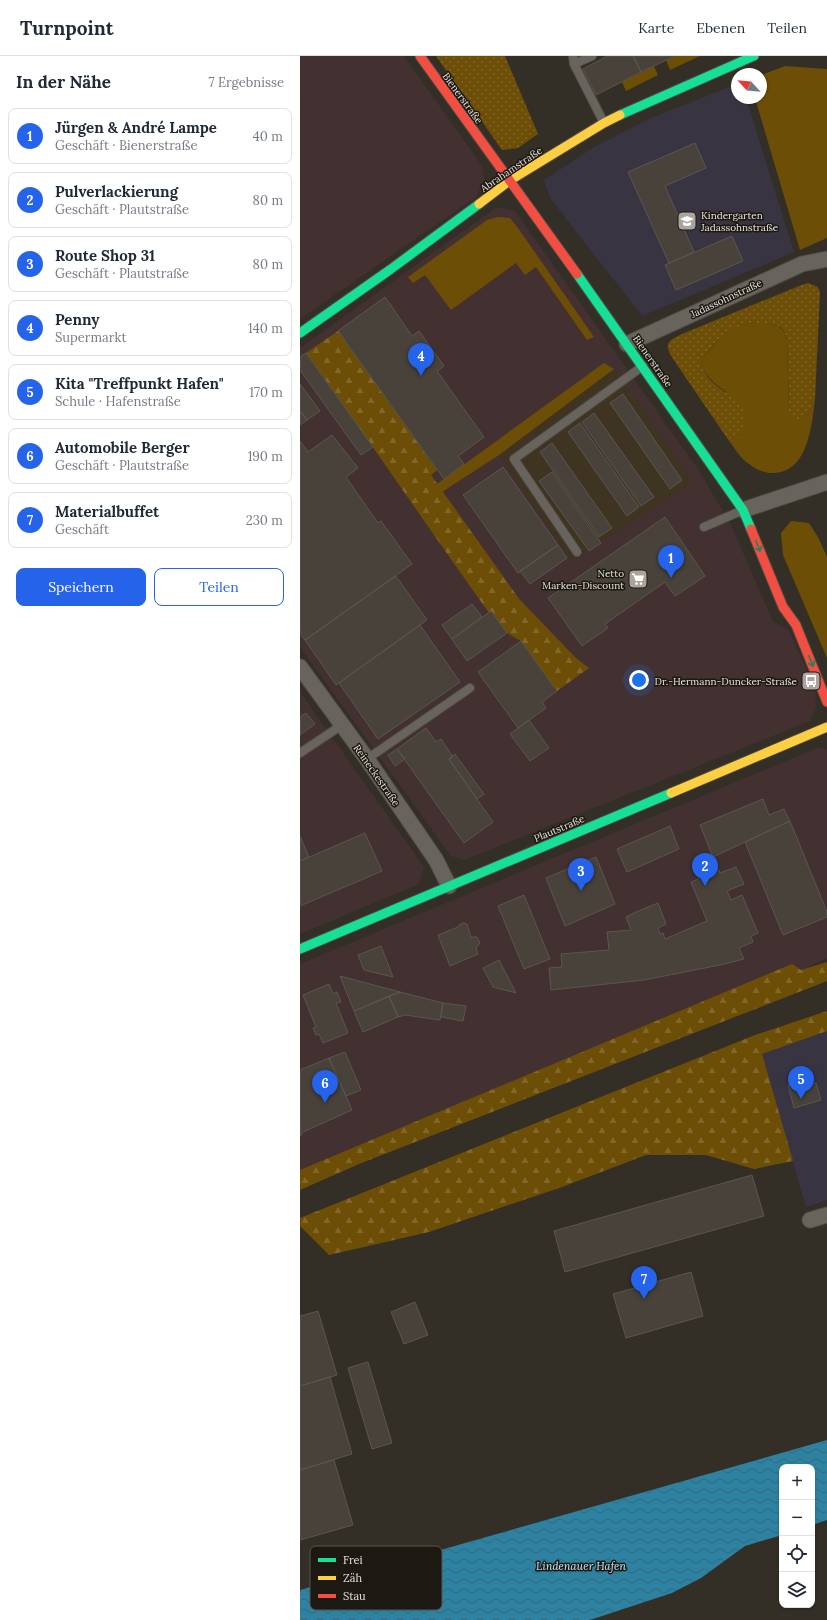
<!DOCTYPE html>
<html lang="de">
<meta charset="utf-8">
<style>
body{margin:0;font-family:Lora,serif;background:#f2f2f3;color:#1f2937}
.controls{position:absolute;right:12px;bottom:12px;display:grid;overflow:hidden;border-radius:8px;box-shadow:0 1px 3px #0004}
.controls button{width:36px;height:36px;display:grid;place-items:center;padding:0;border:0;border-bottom:1px solid #e0e1e3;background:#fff;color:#1f2937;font:20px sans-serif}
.compass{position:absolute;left:431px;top:12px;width:36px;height:36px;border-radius:50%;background:#fff;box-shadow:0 1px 3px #0004;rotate:296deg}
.you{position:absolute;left:339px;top:624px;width:14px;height:14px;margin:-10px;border:3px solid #fff;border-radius:50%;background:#1a73e8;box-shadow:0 0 0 6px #1a73e833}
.badge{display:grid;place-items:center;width:26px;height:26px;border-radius:50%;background:#2563eb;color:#fff;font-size:13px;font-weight:700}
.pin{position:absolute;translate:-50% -33px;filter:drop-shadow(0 1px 2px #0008)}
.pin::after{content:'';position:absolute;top:21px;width:14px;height:12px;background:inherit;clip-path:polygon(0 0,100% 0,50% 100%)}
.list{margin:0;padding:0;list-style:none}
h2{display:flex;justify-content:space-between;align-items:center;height:52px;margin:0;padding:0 16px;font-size:17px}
h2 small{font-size:13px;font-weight:400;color:#747a83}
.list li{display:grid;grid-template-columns:26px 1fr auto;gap:12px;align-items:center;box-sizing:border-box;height:56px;margin:0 8px 8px;padding:0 8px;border:1px solid #e0e1e3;border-radius:8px}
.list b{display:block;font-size:15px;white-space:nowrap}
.list p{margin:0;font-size:13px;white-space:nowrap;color:#747a83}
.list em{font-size:13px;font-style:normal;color:#747a83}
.actions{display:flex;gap:8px;padding:12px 16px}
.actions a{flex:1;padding:9px 0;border:1px solid #2563eb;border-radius:8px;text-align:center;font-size:14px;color:#2563eb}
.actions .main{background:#2563eb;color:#fff}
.icon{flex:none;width:22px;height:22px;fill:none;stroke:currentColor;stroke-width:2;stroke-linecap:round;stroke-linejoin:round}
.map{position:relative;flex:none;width:527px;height:1564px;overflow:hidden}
header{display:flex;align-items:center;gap:24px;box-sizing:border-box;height:56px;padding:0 20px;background:#fff;border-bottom:1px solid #e0e1e3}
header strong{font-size:19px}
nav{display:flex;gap:22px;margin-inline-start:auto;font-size:14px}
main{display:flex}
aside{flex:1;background:#fff}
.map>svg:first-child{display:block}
</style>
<header>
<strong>Turnpoint</strong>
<nav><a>Karte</a><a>Ebenen</a><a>Teilen</a></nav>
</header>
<main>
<aside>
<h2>In der Nähe<small>7 Ergebnisse</small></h2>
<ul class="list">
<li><span class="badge">1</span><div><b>Jürgen &amp; André Lampe</b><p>Geschäft · Bienerstraße</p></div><em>40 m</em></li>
<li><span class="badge">2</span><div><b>Pulverlackierung</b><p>Geschäft · Plautstraße</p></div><em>80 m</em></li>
<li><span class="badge">3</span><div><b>Route Shop 31</b><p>Geschäft · Plautstraße</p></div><em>80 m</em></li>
<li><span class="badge">4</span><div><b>Penny</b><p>Supermarkt</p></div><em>140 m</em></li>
<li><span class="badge">5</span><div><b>Kita &quot;Treffpunkt Hafen&quot;</b><p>Schule · Hafenstraße</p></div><em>170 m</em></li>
<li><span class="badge">6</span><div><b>Automobile Berger</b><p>Geschäft · Plautstraße</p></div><em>190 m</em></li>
<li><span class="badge">7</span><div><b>Materialbuffet</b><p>Geschäft</p></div><em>230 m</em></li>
</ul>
<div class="actions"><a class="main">Speichern</a><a>Teilen</a></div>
</aside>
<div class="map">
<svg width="527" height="1564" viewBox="0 0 527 1564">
<defs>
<pattern id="forest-firs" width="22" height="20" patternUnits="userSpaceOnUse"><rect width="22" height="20" fill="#6d4e07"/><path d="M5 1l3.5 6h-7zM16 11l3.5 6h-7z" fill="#82672b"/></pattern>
<pattern id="park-dots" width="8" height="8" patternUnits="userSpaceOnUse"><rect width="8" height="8" fill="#6d4e07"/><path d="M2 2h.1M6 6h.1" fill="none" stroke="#82672b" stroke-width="1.8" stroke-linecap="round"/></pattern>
<pattern id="water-waves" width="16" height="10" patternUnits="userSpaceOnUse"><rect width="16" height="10" fill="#2d82a1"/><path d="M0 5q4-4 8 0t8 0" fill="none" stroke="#37697b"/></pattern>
</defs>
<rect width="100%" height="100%" fill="#332e26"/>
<!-- commercial -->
<path fill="#433132" d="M0 0H104L183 111 184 124 176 141 0 263Z
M197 151 215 155 400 416 431 469 473 566 488 573 515 632 516 652 510 665 164 804 151 800 0 591V292Z
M0 636 124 811 119 828 0 878Z
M517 692 527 693V902L501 914 0 1116V908Z"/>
<!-- built -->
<path fill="#3f3421" d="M314 313 393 425 272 506 199 399Z"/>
<!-- education -->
<path fill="#393442" d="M437 28V42H446L494 196 342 260 250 142 244 124 294 91 349 63Z
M527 975V1144L506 1151 461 998Z"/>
<!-- grass -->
<path fill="#6d4e07" d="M375 0H400L370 14 366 4Z
M354 10 358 19 326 35 322 26Z
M485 10 527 13V182L500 194 455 42H461V19Z
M198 161 210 162 218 172 294 281 287 284 236 211 225 219 216 207 151 254 125 219 113 227 108 221 187 164Z
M467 267C479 270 484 272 487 284L489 354 505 364 515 343C512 369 508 416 474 417 465 417 456 414 449 408 440 402 434 391 427 382H438L426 336 414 327 407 319 402 312 401 305C410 293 425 273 441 269 449 267 459 267 467 267Z
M304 307 314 313 199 399 142 436 137 428 144 423Z
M491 465 509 467 518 481 527 501V602L483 499 481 477Z"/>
<!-- forest -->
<path fill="url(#forest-firs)" d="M38 275 137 414 131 419 220 544 276 602 289 612 257 635 221 585 207 577 191 555 189 557C127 470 68 383 6 297Z
M527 906V925L59 1108 0 1134V1114L492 908 501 914Z
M527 955V975L462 998 493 1105 454 1113 406 1099H346L262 1131 129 1176 29 1199 0 1170V1162L455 979Z"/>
<!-- park -->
<path fill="url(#park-dots)" d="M136 0H205L238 78 218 92 202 94Z
M508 227 518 231 520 236 515 343 505 364 499 366 493 362 489 354 487 284C486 280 485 276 482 273 474 265 449 266 440 270 423 276 411 291 401 305 403 325 427 337 442 347 445 360 447 371 438 382H427L373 303C363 287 368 285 382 278L499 230Z"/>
<!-- water -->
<path fill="url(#water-waves)" d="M527 1384V1464L512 1469V1411H482V1479L445 1490 401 1522 372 1537 290 1564H0V1534Z"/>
<!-- building -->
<path fill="#48423b" stroke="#5b564f" d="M307 0H333L341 16 296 39 283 13Z
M333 0H375L341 16Z
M395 87 406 112 365 130 394 196 369 207 328 116Z
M432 180 443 205 376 234 365 209Z
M85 241 112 280 119 275 144 310 137 315 184 381 158 400 164 408 144 423 38 275Z
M6 297 73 391 61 399 0 314V301Z
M0 328 20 355 7 364 0 355Z
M323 338 382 424 370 433 310 347Z
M0 355 7 364 0 369Z
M294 357 354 441 341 450 282 366Z
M280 367 339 451 327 460 268 376Z
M32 379 58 412 46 421 78 467 81 465 112 508 5 584 0 578V385L8 396Z
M252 387 312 472 299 481 240 396Z
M203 411 258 489 218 517 163 439Z
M252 416 301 487 289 495 239 425Z
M365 461 405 520 375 540 365 526 305 568 308 572 282 590 248 542Z
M258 489 267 502 230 528 220 515Z
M96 520 127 564 36 629 5 584Z
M172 548 182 561 152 583 142 569Z
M191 555 207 577 167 605 152 583Z
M120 569 160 626 78 683 39 627Z
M221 585 257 635 242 646 246 652 218 672 178 616Z
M6 657 15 668 0 679V661Z
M229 664 249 692 230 705 210 678Z
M126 672 136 686 141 683 153 701 149 703 193 766 164 787 97 693Z
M97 693 105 703 95 710 88 699Z
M155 698 184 738 177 743 149 703Z
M463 743 469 759 484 753 490 765 413 801 400 769Z
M490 765 527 856V861L483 879 445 786Z
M370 770 379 793 327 816 317 793Z
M65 777 82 815 0 850V805Z
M0 780 9 801 0 805Z
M296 801 315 848 265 870 246 822Z
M436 811 444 828 427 835 431 844 442 839 458 877 451 880 453 886 439 892 444 903 420 909 344 924 251 934 249 912 262 911 261 898 309 894 307 876 331 874 326 861 336 856 358 847 366 868 358 872 360 878 363 877 365 883 407 865 391 826 419 814 420 817Z
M224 839 250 903 224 913 198 850Z
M163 867 167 868 171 881H177L180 887 176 892 178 898 150 910 138 879 158 871 159 869Z
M81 890 93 921 64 914 58 899Z
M199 904 216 937 193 931 183 912Z
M40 920 100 936 54 955Z
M29 928 33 938 37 936 41 946 36 947 48 977 23 987 19 978 16 979 13 972 16 971 3 939Z
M100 936 143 947 140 964 105 959 98 961 89 940Z
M89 940 98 961 63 976 54 955Z
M143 947 166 950 163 965 141 961Z
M45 996 61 1034 46 1040 29 1002Z
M29 1002 52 1054 1 1077 2 1079H0V1014Z
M497 1026 498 1032 516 1027 521 1044 494 1052 488 1029Z
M452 1119 464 1160 265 1216 254 1175Z
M391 1216 403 1260 326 1282 313 1238Z
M115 1246 128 1279 104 1288 91 1256Z
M18 1255 37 1319 0 1330V1260Z
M68 1306 92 1387 72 1393 48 1312Z
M30 1321 52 1398 0 1414V1330Z
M34 1404 53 1469 0 1484V1414Z"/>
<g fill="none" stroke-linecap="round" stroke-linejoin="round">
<!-- lane casing -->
<g stroke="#504b44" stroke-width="10">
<path id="lane" d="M273 0 274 8 304 67
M274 8 292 0
M404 471 443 454
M277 496 214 403 343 310
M0 697 42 669
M67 703 170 632"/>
</g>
<!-- street casing -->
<g stroke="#504b44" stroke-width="17">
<path id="street" d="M327 288 502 208 527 203
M443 454 527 426
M0 611 67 703 136 804 149 830
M510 1164 527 1159"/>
</g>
<!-- fast casing -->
<g stroke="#504b44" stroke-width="11">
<path id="fast" d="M320 59 454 0
M277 218 443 454 451 473
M0 277 91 213 179 148
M0 893 371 737"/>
</g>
<!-- slow casing -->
<g stroke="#504b44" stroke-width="11">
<path id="slow" d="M179 148 209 125 304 67 320 59
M371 737 527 671"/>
</g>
<!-- jam casing -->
<g stroke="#504b44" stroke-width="11">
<path id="jam" d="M120 0 277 218
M451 473 483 551 496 569 527 646"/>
</g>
<!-- lane -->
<use href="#lane" stroke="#68645d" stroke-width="8"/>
<!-- street -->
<use href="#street" stroke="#68645d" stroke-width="15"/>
<!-- fast -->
<use href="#fast" stroke="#16e098" stroke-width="9"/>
<!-- slow -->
<use href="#slow" stroke="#ffcf43" stroke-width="9"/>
<!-- jam -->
<use href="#jam" stroke="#f24e42" stroke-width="9"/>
</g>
<!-- one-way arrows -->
<defs><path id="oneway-shaft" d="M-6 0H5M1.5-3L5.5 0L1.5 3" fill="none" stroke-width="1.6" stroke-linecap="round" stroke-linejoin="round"/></defs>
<g stroke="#19865c">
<use href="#oneway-shaft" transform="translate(458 490) rotate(68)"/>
<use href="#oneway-shaft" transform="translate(511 605) rotate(67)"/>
</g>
<!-- icons -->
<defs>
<g id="school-square" transform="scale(1)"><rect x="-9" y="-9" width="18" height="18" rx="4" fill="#aaa49c" stroke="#1c1812"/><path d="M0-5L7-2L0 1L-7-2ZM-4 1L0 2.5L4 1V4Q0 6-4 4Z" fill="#fff"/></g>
<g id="supermarket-square" transform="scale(1)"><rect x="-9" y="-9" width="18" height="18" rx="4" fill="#aaa49c" stroke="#1c1812"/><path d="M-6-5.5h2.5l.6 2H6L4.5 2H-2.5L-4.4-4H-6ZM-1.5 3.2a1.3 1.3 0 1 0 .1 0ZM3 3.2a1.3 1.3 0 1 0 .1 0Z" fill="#fff"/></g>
<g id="bus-square" transform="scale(1)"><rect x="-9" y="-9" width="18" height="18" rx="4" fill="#aaa49c" stroke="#1c1812"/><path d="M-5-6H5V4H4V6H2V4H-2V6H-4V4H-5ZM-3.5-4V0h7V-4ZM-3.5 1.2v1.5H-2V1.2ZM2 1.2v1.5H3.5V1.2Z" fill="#fff"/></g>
</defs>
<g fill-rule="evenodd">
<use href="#school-square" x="387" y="165"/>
<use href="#supermarket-square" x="338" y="523"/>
<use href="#bus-square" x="511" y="625"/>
</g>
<g text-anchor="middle" stroke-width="3" stroke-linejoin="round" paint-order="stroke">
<!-- street labels -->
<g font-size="10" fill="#eae4db" stroke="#1c1812">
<text transform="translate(163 42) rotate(54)" y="4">Bienerstraße</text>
<text transform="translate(211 113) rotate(-34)" y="4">Abrahamstraße</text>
<text transform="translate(426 242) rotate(-25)" y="4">Jadassohnstraße</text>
<text transform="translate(353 305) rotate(55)" y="4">Bienerstraße</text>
<text transform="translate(77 719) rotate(55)" y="4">Reineckestraße</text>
<text transform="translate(259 772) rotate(-23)" y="4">Plautstraße</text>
</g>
<!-- poi labels -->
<g font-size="10" fill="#eae4db" stroke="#1c1812" text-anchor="end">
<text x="401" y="163" text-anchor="start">Kindergarten<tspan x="401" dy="12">Jadassohnstraße</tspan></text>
<text x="324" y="521">Netto<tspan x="324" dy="12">Marken-Discount</tspan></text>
<text x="497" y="629">Dr.-Hermann-Duncker-Straße</text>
</g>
<!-- water labels -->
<g font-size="11" font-style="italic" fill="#bfeafe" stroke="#1c1812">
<text x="281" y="1514">Lindenauer Hafen</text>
</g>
</g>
<!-- legend -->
<rect x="10" y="1490" width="132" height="64" rx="6" fill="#1c1812" stroke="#5a554e" stroke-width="1"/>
<rect x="18" y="1502" width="18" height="4" fill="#16e098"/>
<rect x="18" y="1520" width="18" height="4" fill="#ffcf43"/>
<rect x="18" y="1538" width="18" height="4" fill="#f24e42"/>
<g font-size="11" fill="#eae4db">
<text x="43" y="1508">Frei</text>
<text x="43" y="1526">Zäh</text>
<text x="43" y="1544">Stau</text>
</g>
</svg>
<div class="controls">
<button>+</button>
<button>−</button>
<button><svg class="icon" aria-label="locate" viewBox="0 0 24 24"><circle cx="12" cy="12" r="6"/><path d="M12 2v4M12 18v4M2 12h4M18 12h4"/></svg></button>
<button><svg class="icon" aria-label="layers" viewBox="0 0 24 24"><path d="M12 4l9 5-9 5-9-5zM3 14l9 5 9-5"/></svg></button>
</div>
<svg class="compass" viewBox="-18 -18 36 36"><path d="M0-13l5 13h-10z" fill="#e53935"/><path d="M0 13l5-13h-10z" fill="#747a83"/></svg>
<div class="you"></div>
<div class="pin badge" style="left:371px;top:522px">1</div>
<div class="pin badge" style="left:405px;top:830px">2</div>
<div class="pin badge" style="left:281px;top:835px">3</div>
<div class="pin badge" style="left:121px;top:320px">4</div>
<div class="pin badge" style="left:501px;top:1043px">5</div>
<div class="pin badge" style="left:25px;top:1047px">6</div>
<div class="pin badge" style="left:344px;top:1243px">7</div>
</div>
</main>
